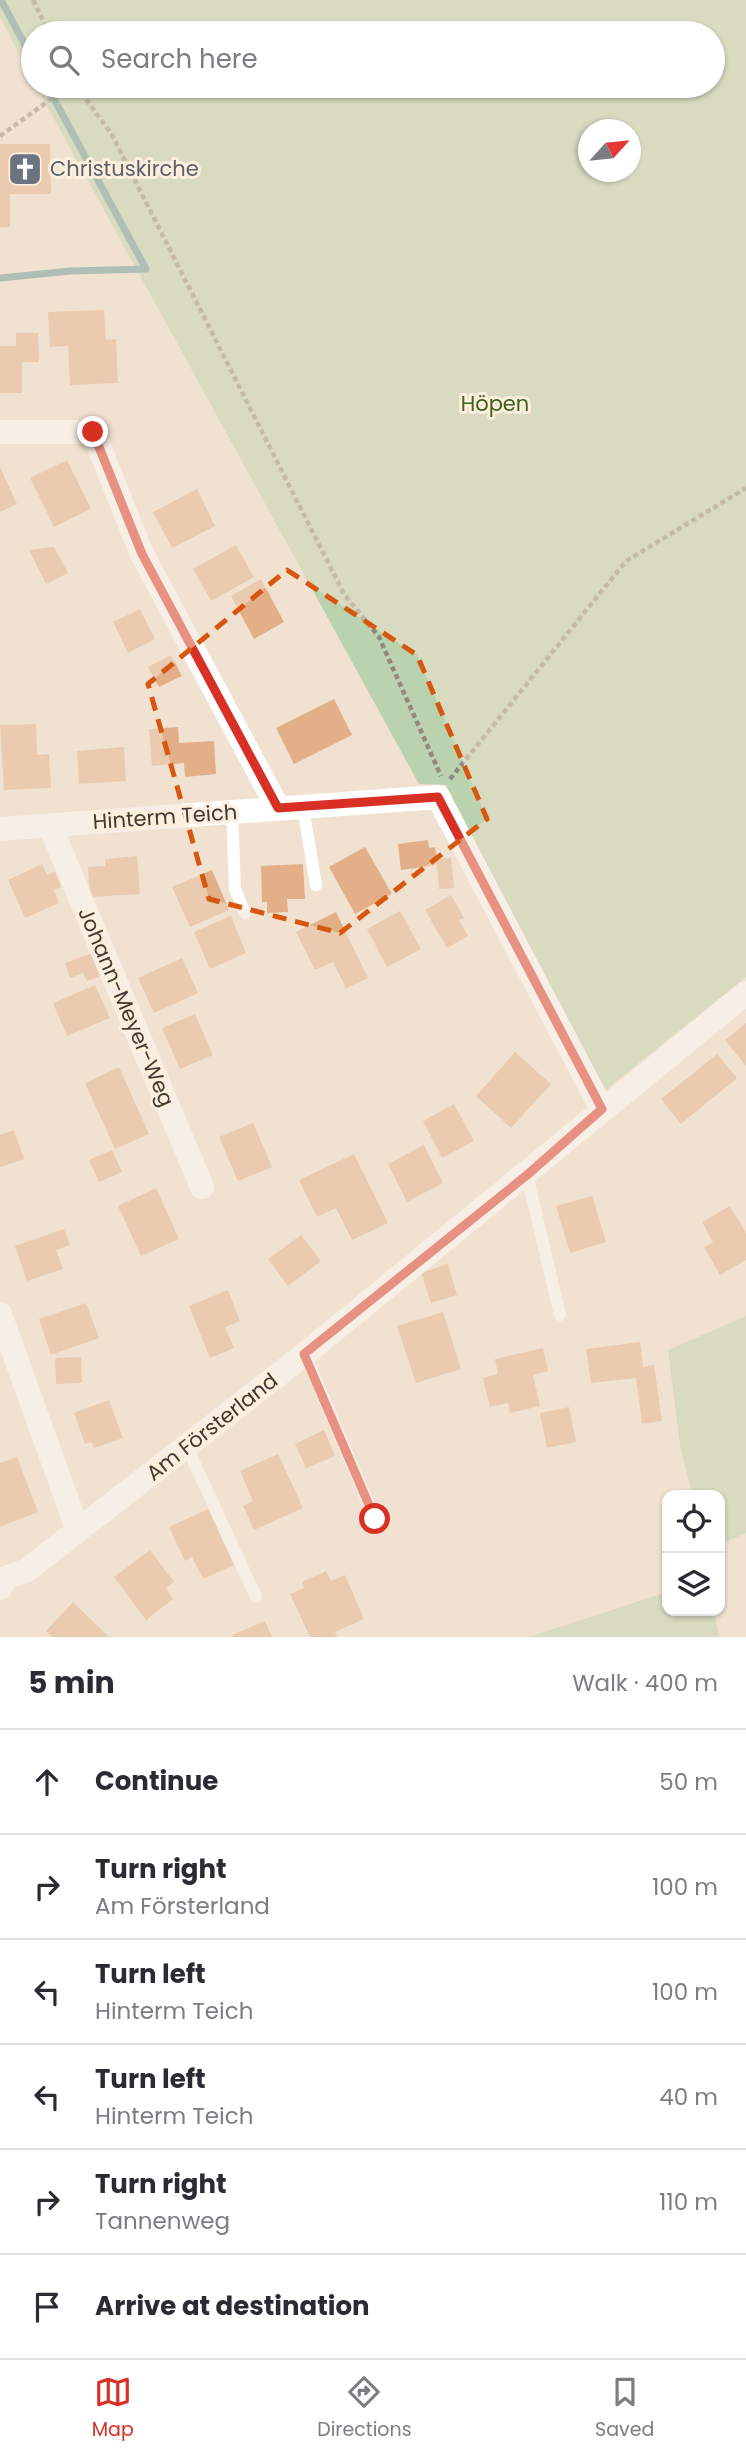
<!DOCTYPE html>
<meta charset="utf-8">
<style>
body{margin:0;font-family:Poppins,sans-serif;background:#f2f2f3;color:#2b2b33}
.controls{position:absolute;right:21px;bottom:21px;display:grid;overflow:hidden;border-radius:14px;box-shadow:0 2px 5px #0004}
.controls button{width:63px;height:63px;display:grid;place-items:center;padding:0;border:0;border-bottom:2px solid #e1e1e2;background:#fff;color:#2b2b33;font:35px sans-serif}
.compass{position:absolute;left:578px;top:119px;width:63px;height:63px;border-radius:50%;background:#fff;box-shadow:0 2px 5px #0004;rotate:63deg}
.stop{position:absolute;width:21px;height:21px;margin:-16px;border:5px solid #d93025;border-radius:50%;background:#fff}
.stop.end{background:#d93025;border-color:#fff;box-shadow:0 2px 7px #0008}
.list{margin:0;padding:0;list-style:none}
h2{display:flex;justify-content:space-between;align-items:center;height:91px;margin:0;padding:0 28px;font-size:30px}
h2 small{font-size:23px;font-weight:400;color:#7c7c81}
.list li{display:grid;grid-template-columns:46px 1fr auto;gap:21px;align-items:center;box-sizing:border-box;height:105px;padding:0 28px;border-top:2px solid #e1e1e2}
.list b{display:block;font-size:26px;white-space:nowrap}
.list p{margin:0;font-size:23px;white-space:nowrap;color:#7c7c81}
.list em{font-size:23px;font-style:normal;color:#7c7c81}
.icon{flex:none;width:38px;height:38px;fill:none;stroke:currentColor;stroke-width:2;stroke-linecap:round;stroke-linejoin:round}
.map{position:relative;flex:none;width:746px;height:1637px;overflow:hidden}
.search{position:absolute;background:#fff;box-shadow:0 2px 5px #0004;left:21px;right:21px;top:21px;height:77px;display:flex;align-items:center;gap:18px;box-sizing:border-box;padding:0 24px;border-radius:38px;color:#7c7c81;font-size:26px}
.sheet{height:721px;background:#fff}
nav{display:flex;justify-content:space-around;align-items:center;box-sizing:border-box;height:98px;border-top:2px solid #e1e1e2;background:#fff;font-size:19px;color:#7c7c81}
nav a{display:grid;justify-items:center;gap:4px}
nav .on{color:#d93025}
.map>svg:first-child{display:block}
</style>
<div class="map">
<svg width="746" height="1637" viewBox="0 0 746 1637">
<rect width="100%" height="100%" fill="#f1e1d0"/>
<!-- green -->
<path fill="#bbd2ae" fill-rule="evenodd" d="M0 0H746V977L604 1091 446 785 419 784 36 86H713V33H33V80L0 17ZM588 130H630V172H588Z
M746 1316V1533L720 1545V1495H692L680 1445 668 1350Z
M667 1592V1611H714L719 1637H529Z"/>
<g fill="none" stroke-linecap="round" stroke-linejoin="round">
<!-- stream -->
<path stroke="#609594" stroke-width="7" d="M1 0 33 60
M0 278 71 271 146 269 47 86"/>
</g>
<!-- building -->
<path fill="#e2af89" d="M0 144H50L51 194H10V227H0Z
M104 310 106 340 116 339 118 383 70 385 68 346 50 347 48 312Z
M16 333H38L39 362H22V393H0V346H16Z
M67 460 91 509 54 527 30 478Z
M0 467 17 504 0 512Z
M197 489 215 526 172 548 153 512Z
M236 545 254 577 211 601 193 569Z
M54 547 68 573 46 584 29 550Z
M261 579 284 622 254 639 231 596Z
M140 609 155 639 128 653 113 622Z
M171 655 182 676 159 687 148 667Z
M334 699 352 735 294 764 276 728Z
M36 724 37 755 49 754 51 788 4 790 0 725Z
M178 727 179 743 214 741 216 774 185 777 184 763 152 766 149 729Z
M124 747 126 781 79 784 77 751Z
M428 840 429 848 435 847 437 859 451 858 454 888 439 889 437 865 401 870 398 844Z
M365 847 392 894 355 914 329 867Z
M137 856 140 894 90 897 88 867 105 866V859Z
M42 864 47 875 55 872 61 887 54 890 59 903 25 918 8 880Z
M303 864 305 899H287L288 912 267 913V902H262L261 866Z
M212 870 229 910 190 927 172 887Z
M451 895 464 918 459 920 468 936 447 948 425 910Z
M400 911 421 949 387 967 367 929Z
M336 912 368 978 346 988 333 962 315 970 296 932Z
M231 916 246 953 210 969 194 932Z
M92 953 101 976 87 981 83 973 70 978 65 963Z
M182 958 198 993 154 1013 138 978Z
M95 985 110 1018 67 1036 53 1003Z
M195 1014 213 1055 180 1069 162 1028Z
M746 1023V1066L725 1040Z
M515 1052 551 1084 511 1128 476 1096Z
M717 1054 737 1078 681 1124 661 1099Z
M119 1067 149 1134 115 1149 85 1083Z
M454 1104 474 1141 442 1158 423 1121Z
M253 1123 272 1167 238 1181 219 1137Z
M14 1130 24 1159 0 1167V1135Z
M424 1145 443 1183 407 1202 388 1164Z
M112 1150 122 1172 99 1182 89 1160Z
M354 1154 388 1223 352 1240 336 1208 317 1217 299 1180Z
M156 1188 179 1239 141 1256 118 1206Z
M592 1196 606 1242 570 1253 556 1206Z
M730 1206 746 1233V1260L720 1275 704 1247 713 1242 702 1222Z
M64 1229 70 1245 56 1250 63 1269 27 1281 15 1246Z
M301 1235 321 1261 288 1286 268 1259Z
M448 1264 457 1295 431 1303 421 1273Z
M228 1290 240 1321 225 1327 234 1348 210 1358 189 1306Z
M86 1303 99 1338 51 1355 39 1319Z
M443 1312 461 1369 416 1383 397 1326Z
M640 1342 643 1367 654 1365 662 1421 642 1424 636 1378 591 1383 586 1349Z
M543 1348 548 1371 533 1375 540 1406 510 1413 508 1403 490 1407 483 1378 498 1374 495 1359Z
M81 1357 82 1383 56 1384 55 1358Z
M109 1400 123 1438 94 1448 92 1442 85 1444 74 1413Z
M569 1407 576 1442 547 1448 540 1413Z
M324 1430 335 1456 306 1468 295 1444Z
M278 1454 303 1508 254 1530 243 1506 253 1501 240 1471Z
M17 1457 38 1512 0 1527V1463Z
M208 1509 234 1565 203 1579 192 1557 185 1561 169 1527Z
M150 1550 174 1582 166 1588 173 1599 146 1620 114 1577Z
M326 1571 331 1581 345 1575 364 1619 335 1632 337 1637H310L290 1594 304 1588 302 1582Z
M73 1602 109 1637H52L46 1631Z
M265 1621 272 1637H233L232 1635Z"/>
<g fill="none" stroke-linecap="round" stroke-linejoin="round">
<!-- path -->
<path stroke="#93887d" stroke-width="4.5" stroke-dasharray="5 3.5" stroke-linecap="butt" d="M33 0 49 33
M76 86 111 133 344 594 379 637 441 776
M0 136 69 86
M450 779 626 561 746 488"/>
<!-- service -->
<path stroke="#fff" stroke-width="12" d="M303 808 316 885
M232 812 235 889 245 913
M527 1175 560 1315
M305 1354 375 1519
M187 1447 256 1597"/>
<!-- minor -->
<path stroke="#fff" stroke-width="24" d="M0 432H93L142 554 278 808
M50 826 202 1187
M0 829 438 797 602 1109
M0 1314 77 1528
M0 1588 6 1578 27 1570 305 1354 746 993"/>
</g>
<g fill="none" stroke-linecap="round" stroke-linejoin="round">
<!-- route -->
<path stroke="#d93025" stroke-width="9" d="M93 432 142 554 278 808 438 797 602 1109 527 1175 304 1354 375 1519"/>
</g>
<!-- marked area -->
<path d="M0 0H746V1637H0ZM287 570 417 655 487 819 340 933 209 899 148 684Z" fill="#f1e1d0" fill-opacity=".55" fill-rule="evenodd"/>
<path fill="none" stroke="#d75610" stroke-width="5" stroke-dasharray="14 9" stroke-linejoin="round" d="M287 570 417 655 487 819 340 933 209 899 148 684Z"/>
<!-- icons -->
<defs>
<g id="church-square" transform="scale(1.75)"><rect x="-9" y="-9" width="18" height="18" rx="4" fill="#6b7280" stroke="#feefdd"/><path d="M-1.2-6h2.4v3.5h3.3v2.4h-3.3V6h-2.4V-.1h-3.3v-2.4h3.3Z" fill="#fff"/></g>
</defs>
<g fill-rule="evenodd">
<use href="#church-square" x="25" y="169"/>
</g>
<g text-anchor="middle" stroke-width="6" stroke-linejoin="round" paint-order="stroke">
<!-- worship labels -->
<g font-size="21" fill="#5b616d" stroke="#feefdd" text-anchor="start">
<text x="50" y="176">Christuskirche</text>
</g>
<!-- park labels -->
<g font-size="21" fill="#3c631e" stroke="#feefdd">
<text x="495" y="411">Höpen</text>
</g>
<!-- street labels -->
<g font-size="21" fill="#403a33" stroke="#feefdd">
<text transform="translate(165 817) rotate(-4)" y="7">Hinterm Teich</text>
<text transform="translate(126 1007) rotate(67)" y="7">Johann-Meyer-Weg</text>
<text transform="translate(212 1427) rotate(-38)" y="7">Am Försterland</text>
</g>
</g>
</svg>
<div class="controls">
<button><svg class="icon" aria-label="locate" viewBox="0 0 24 24"><circle cx="12" cy="12" r="6"/><path d="M12 2v4M12 18v4M2 12h4M18 12h4"/></svg></button>
<button><svg class="icon" aria-label="layers" viewBox="0 0 24 24"><path d="M12 4l9 5-9 5-9-5zM3 14l9 5 9-5"/></svg></button>
</div>
<svg class="compass" viewBox="-18 -18 36 36"><path d="M0-13l5 13h-10z" fill="#e53935"/><path d="M0 13l5-13h-10z" fill="#7c7c81"/></svg>
<div class="stop" style="left:375px;top:1519px"></div>
<div class="stop end" style="left:93px;top:432px"></div>
<div class="search"><svg class="icon" aria-label="search" viewBox="0 0 24 24"><circle cx="10" cy="10" r="6"/><path d="M15 15l6 6"/></svg>Search here</div>
</div>
<section class="sheet">
<h2>5 min<small>Walk · 400 m</small></h2>
<ul class="list">
<li><svg class="icon" aria-label="ahead" viewBox="0 0 24 24"><path d="M12 20V5M6 11l6-6 6 6"/></svg><div><b>Continue</b></div><em>50 m</em></li>
<li><svg class="icon" aria-label="right" viewBox="0 0 24 24"><path d="M7 20v-9h11M14 6l5 5-5 5"/></svg><div><b>Turn right</b><p>Am Försterland</p></div><em>100 m</em></li>
<li><svg class="icon" aria-label="left" viewBox="0 0 24 24"><path d="M17 20v-9H6M10 6l-5 5 5 5"/></svg><div><b>Turn left</b><p>Hinterm Teich</p></div><em>100 m</em></li>
<li><svg class="icon" aria-label="left" viewBox="0 0 24 24"><path d="M17 20v-9H6M10 6l-5 5 5 5"/></svg><div><b>Turn left</b><p>Hinterm Teich</p></div><em>40 m</em></li>
<li><svg class="icon" aria-label="right" viewBox="0 0 24 24"><path d="M7 20v-9h11M14 6l5 5-5 5"/></svg><div><b>Turn right</b><p>Tannenweg</p></div><em>110 m</em></li>
<li><svg class="icon" aria-label="arrive" viewBox="0 0 24 24"><path d="M6 21V4h12l-3 4 3 4H6"/></svg><div><b>Arrive at destination</b></div></li>
</ul>
</section>
<nav>
<a class="on"><svg class="icon" aria-label="map" viewBox="0 0 24 24"><path d="M3 6l6-2 6 2 6-2v14l-6 2-6-2-6 2zM9 4v14M15 6v14"/></svg>Map</a>
<a><svg class="icon" aria-label="directions" viewBox="0 0 24 24"><path d="M12 3l9 9-9 9-9-9zM9 14v-3h6M13 9l2 2-2 2"/></svg>Directions</a>
<a><svg class="icon" aria-label="saved" viewBox="0 0 24 24"><path d="M7 4h10v16l-5-4-5 4z"/></svg>Saved</a>
</nav>
